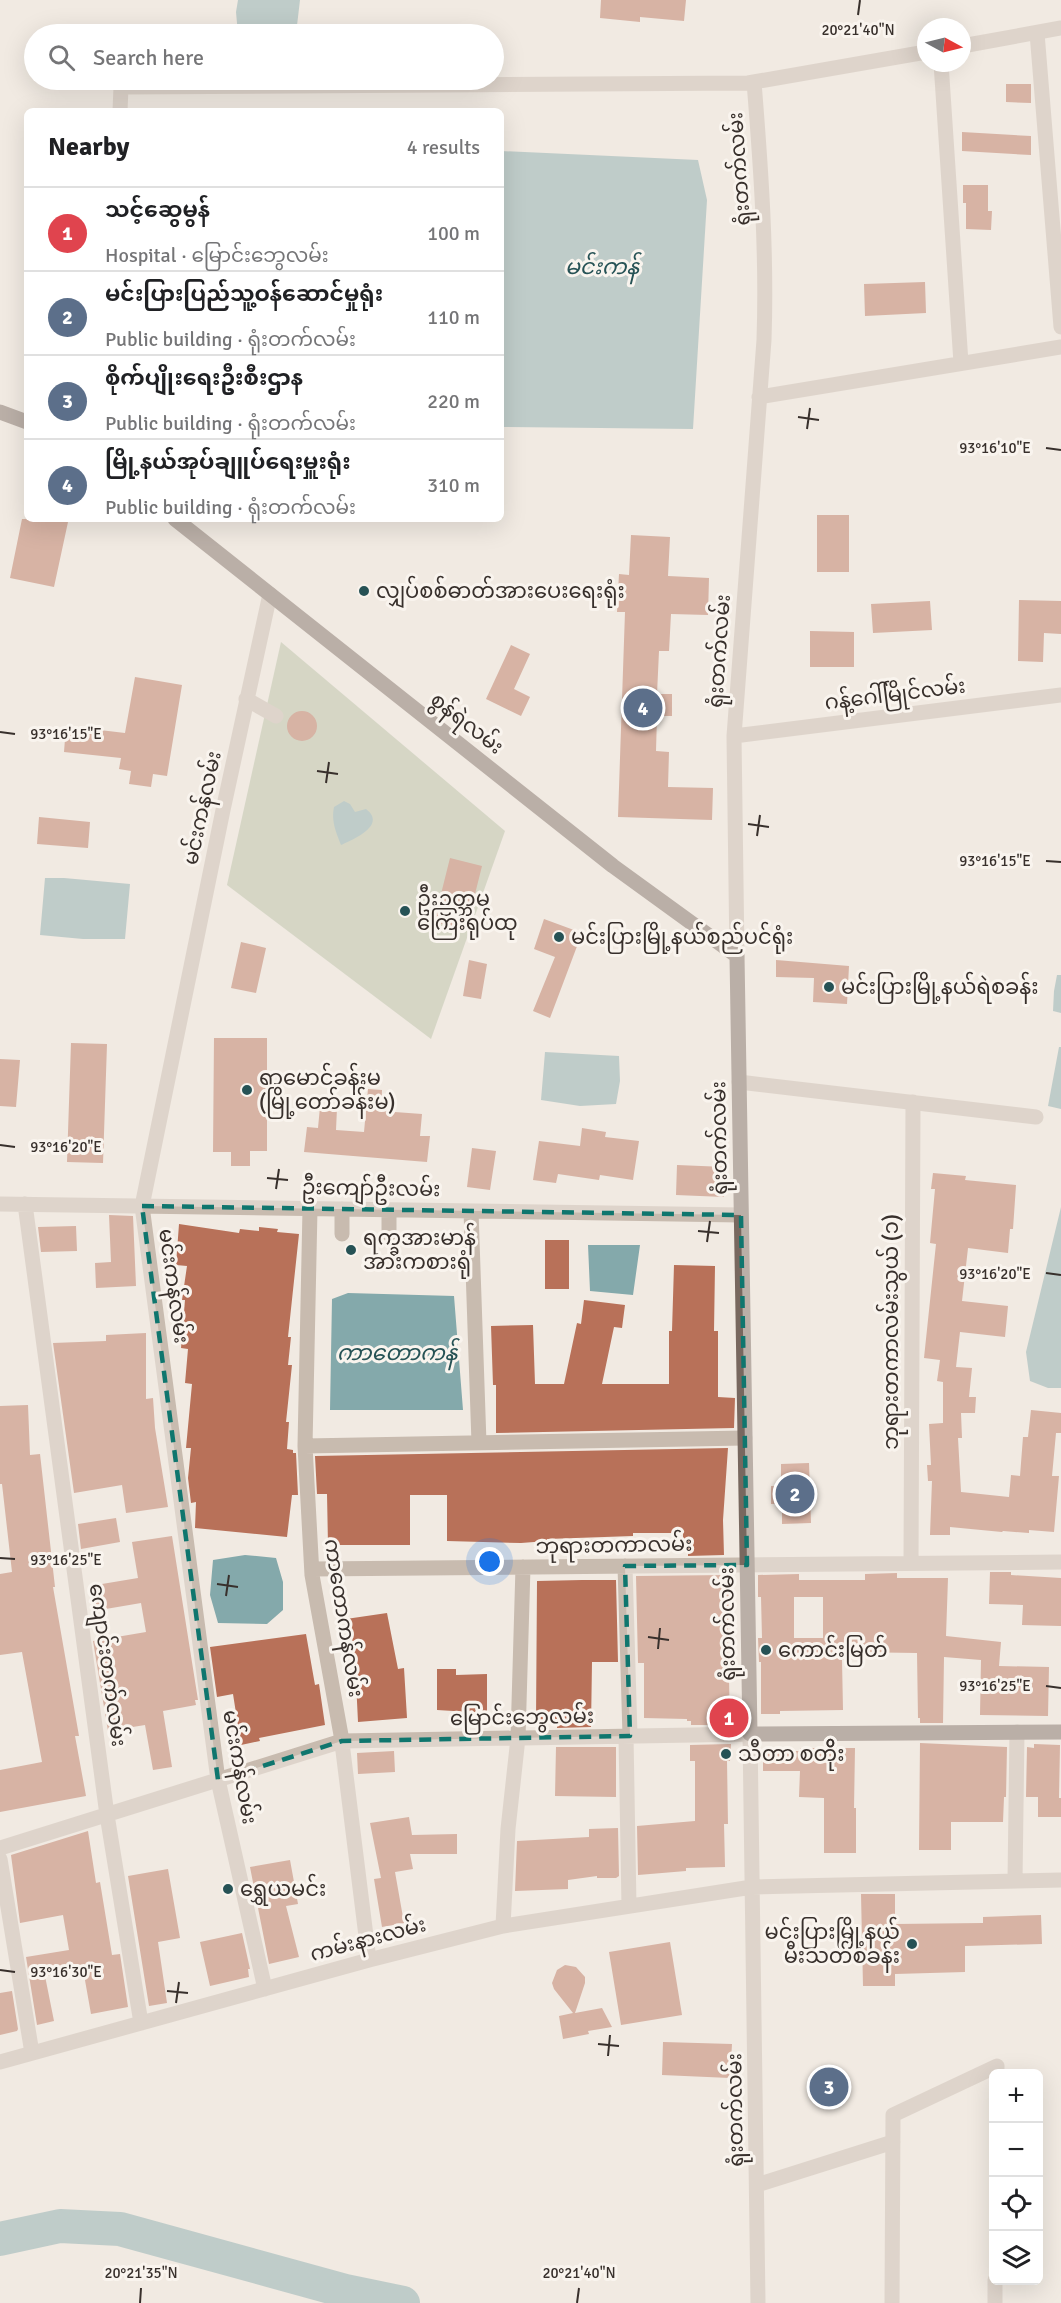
<!DOCTYPE html>
<meta charset="utf-8">
<style>
body{margin:0;font-family:Signika,"Noto Sans Myanmar",sans-serif;background:#f2f2f2;color:#202124}
.controls{position:absolute;right:18px;bottom:18px;display:grid;overflow:hidden;border-radius:9px;box-shadow:0 6px 24px #0002}
.controls button{width:54px;height:54px;display:grid;place-items:center;padding:0;border:0;border-bottom:2px solid #e0e0e0;background:#fff;color:#202124;font:30px sans-serif}
.compass{position:absolute;left:917px;top:18px;width:54px;height:54px;border-radius:50%;background:#fff;box-shadow:0 6px 24px #0002;rotate:97deg}
.you{position:absolute;left:490px;top:1562px;width:21px;height:21px;margin:-15px;border:4px solid #fff;border-radius:50%;background:#1a73e8;box-shadow:0 0 0 9px #1a73e833}
.badge{display:grid;place-items:center;width:39px;height:39px;border-radius:50%;background:#265255;color:#fff;font-size:20px;font-weight:700}
.pin{position:absolute;translate:-50% -50%;border:3px solid #fff;box-shadow:0 2px 6px #0006}
.list{margin:0;padding:0;list-style:none}
h2{display:flex;justify-content:space-between;align-items:center;height:78px;margin:0;padding:0 24px;font-size:26px}
h2 small{font-size:20px;font-weight:400;color:#757577}
.list li{display:grid;grid-template-columns:39px 1fr auto;gap:18px;align-items:center;box-sizing:border-box;height:84px;padding:0 24px;border-top:2px solid #e0e0e0}
.list b{display:block;font-size:22px;white-space:nowrap}
.list p{margin:0;font-size:20px;white-space:nowrap;color:#757577}
.list em{font-size:20px;font-style:normal;color:#757577}
.icon{flex:none;width:33px;height:33px;fill:none;stroke:currentColor;stroke-width:2;stroke-linecap:round;stroke-linejoin:round}
.map{position:relative;flex:none;width:1061px;height:2303px;overflow:hidden}
.search{position:absolute;background:#fff;box-shadow:0 6px 24px #0002;left:24px;top:24px;width:480px;height:66px;display:flex;align-items:center;gap:15px;box-sizing:border-box;padding:0 21px;border-radius:33px;color:#757577;font-size:22px}
.panel{position:absolute;background:#fff;box-shadow:0 6px 24px #0002;left:24px;top:108px;width:480px;height:414px;border-radius:9px}
.map>svg:first-child{display:block}
</style>
<div class="map">
<svg width="1061" height="2303" viewBox="0 0 1061 2303">
<rect width="100%" height="100%" fill="#f1eae2"/>
<!-- green -->
<path fill="#b5bfa3" d="M281 642 505 831 431 1039 227 885Z"/>
<!-- water -->
<path fill="#84a9ab" d="M238 0H300L296 34H238L236 12Z
M501 151 698 160 707 200 693 429 501 427Z
M344 801 350 804 355 812 366 809C387 825 354 839 341 845 336 832 331 821 334 807Z
M45 878H64L130 884 125 939H83L40 935Z
M1057 975H1061V1013L1053 1011 1054 991Z
M1059 1047H1061V1109L1048 1106Z
M545 1052 619 1056 620 1081 616 1104 580 1106 541 1100Z
M1061 1207V1388H1048L1030 1381 1026 1352Z
M588 1245H640L633 1295 590 1291Z
M348 1293 454 1296 463 1410H330L332 1299Z
M245 1555 276 1558 283 1582V1610L267 1624 218 1623 210 1595 213 1560Z"/>
<g fill="none" stroke-linecap="round" stroke-linejoin="round">
<!-- river -->
<path stroke="#84a9ab" stroke-width="34" d="M0 2239 60 2226 120 2229 345 2291 403 2303"/>
</g>
<!-- building -->
<path fill="#b87159" fill-rule="evenodd" d="M601 0H686L684 21 640 17V22L600 18Z
M1006 84H1031V103L1006 102Z
M962 132 1031 136V155L962 151Z
M963 185H988V211H992L991 230 966 229V203H963Z
M925 282 926 313 865 316 864 284Z
M817 515H849V572H817Z
M22 519H55L68 522 54 587 10 578Z
M631 535 670 537 668 576 709 578 708 615 671 614 669 651H659L657 694H672V716H657L656 751 669 752 668 787 713 788 712 820 618 817 625 612H617L619 574 629 575Z
M1019 600 1061 601V634L1044 633 1043 662 1018 661Z
M930 601 932 630 873 633 871 604Z
M810 631 854 632V667H810Z
M511 645 530 654 514 689 530 697 521 716 486 699Z
M135 677 182 685 167 776 153 774 151 787 129 784 131 771 119 769 121 758 64 752 66 726 125 733Z
M287 726a15 15 0 1 1 30 0a15 15 0 1 1-30 0Z
M39 817 90 822 88 848 37 844Z
M450 858 482 866 466 930 434 922Z
M544 919 582 933 550 1018 533 1011 555 957 534 949Z
M241 942 266 948 256 993 231 988Z
M469 960 487 964 481 999 463 996Z
M776 960 849 966 847 1004 813 1002 814 978 776 977Z
M214 1038H267V1151H250V1166H231V1152H213Z
M71 1043 107 1044 103 1163 67 1162Z
M0 1059 20 1060 16 1107 0 1106Z
M368 1089 382 1090 381 1111 422 1114 420 1136H430L427 1162 304 1152 307 1127 318 1128 320 1107 337 1108 336 1130 364 1132Z
M582 1128 606 1132 605 1137 639 1141 633 1180 600 1175 599 1180 558 1174 556 1183 533 1180 539 1141 580 1146Z
M472 1148 496 1151 490 1190 467 1187Z
M677 1165 725 1167 724 1197 676 1195Z
M933 1173 966 1176 965 1180 1016 1185 1013 1229H1010L1008 1253 968 1248 962 1301 1008 1306 1005 1337 960 1332 956 1367 972 1368 969 1397H976L975 1413H961L962 1438H958L961 1492 1009 1497 1011 1475 1020 1476 1023 1437H1028L1031 1410 1061 1413V1433H1056L1052 1476H1059L1054 1532 1029 1530V1533L1003 1531 1002 1532 950 1527V1535H930L932 1481H928L927 1465H931L929 1424 943 1423V1382L937 1381 940 1360 924 1358 936 1244 930 1243 935 1189H931Z
M109 1215 133 1216 136 1286 96 1288 95 1263 111 1262Z
M179 1224 239 1233 240 1229 259 1231V1227L278 1229 277 1232 299 1234 288 1337H291L288 1365H292L286 1422H289L287 1449 293 1450V1453H296L298 1495H292L287 1537 195 1528 196 1502 191 1503 188 1478 191 1448H186L192 1384 185 1383 188 1349 181 1348 185 1300H182L187 1266 176 1265Z
M76 1226 77 1251 41 1252 38 1227Z
M545 1240H569V1289H545Z
M674 1265 715 1266 714 1331H718V1397L735 1398 734 1428 496 1433V1385H493L491 1326 533 1325 535 1384H564L577 1323 581 1324 584 1300 625 1305 622 1328 614 1327 602 1384H669V1331H672Z
M146 1333V1399L153 1398 155 1428 168 1507 126 1513 122 1485 74 1493 53 1343 106 1341V1335Z
M28 1405 30 1455 40 1454 55 1587H53L79 1736H75L86 1796 0 1812V1770L42 1762 22 1652 0 1655V1574L12 1572 2 1484H0V1406Z
M728 1448 723 1520 724 1555 688 1556V1544H683V1533H633V1536L547 1539V1541L521 1543 447 1541V1495H410V1545H328L327 1494H317L315 1456Z
M809 1463 811 1523 782 1524V1504H771V1486H781V1464Z
M116 1518 120 1542 81 1549 78 1524Z
M172 1536 198 1700H195L196 1705 163 1711 172 1767 153 1770 145 1725 108 1731 93 1641 146 1632 141 1603 94 1611 90 1586 138 1578 132 1542Z
M990 1572H1011V1575L1061 1578V1626L1022 1625 1023 1605 989 1604Z
M897 1573V1578H948L946 1636 1001 1642 999 1666 1049 1667 1048 1716 980 1715 981 1660 944 1657 943 1723H920V1718H918L917 1653 851 1652 852 1660H842L843 1710 780 1711V1714H761V1662H759L758 1638H762L761 1597H758V1575L799 1574V1580H865V1574ZM794 1597H823V1638H794Z
M729 1575 727 1679H729L730 1725H691V1721H687V1719L644 1718V1663H638L636 1576Z
M582 1580H616L618 1662H592L591 1727 557 1728V1722L536 1721 537 1581Z
M387 1613 398 1669 404 1668 407 1718 358 1722 356 1681 358 1680 352 1638H349L346 1619Z
M306 1634 315 1685 319 1684 325 1725 259 1738 260 1741 241 1745 233 1694 217 1697 210 1647Z
M437 1669H456V1675L487 1674V1713L437 1710Z
M920 1743 1007 1747 1006 1797H1004L1003 1822H951V1850H919Z
M731 1744 730 1761H727L728 1824H724L725 1867 686 1868V1871L638 1875 637 1826 695 1821V1761H690V1745Z
M1034 1744 1060 1745 1059 1798H1061V1817H1038V1797H1026L1027 1747 1034 1748Z
M556 1747H616V1797L555 1796Z
M800 1748H855L854 1808H856V1853H824V1798L799 1797 800 1771H763V1751H800Z
M394 1751 395 1772 358 1774 357 1753Z
M409 1817 412 1835 457 1834V1854H410L413 1869 395 1872 404 1923 382 1927 374 1879 381 1878 370 1823Z
M618 1828 619 1876 616 1878H597V1876L568 1880V1889L515 1891 517 1841 589 1837V1829Z
M88 1831 96 1883 100 1882 112 1955 120 1954 128 2007 91 2014 83 1969 45 1976 54 2021 37 2025 26 1957 69 1950 63 1915 20 1923 11 1855Z
M290 1860 298 1904 286 1906 299 1957 269 1964 250 1867Z
M168 1869 180 1938 158 1942 167 2003 149 2006 128 1876Z
M861 1894H895V1924L983 1923V1917L1041 1915 1042 1944 965 1946V1972L895 1974V1986H863Z
M242 1933 250 1969H248L249 1977 210 1986 200 1942Z
M670 1942 682 2015 621 2025 609 1952Z
M565 1965 576 1967 585 1977V1983L575 2013 602 2008 612 2027 588 2031 589 2034 563 2039 559 2016 573 2013 554 1989 552 1983 557 1970Z
M12 1991 18 2029 17 2031 0 2035V1993Z
M663 2042 732 2044 730 2078 662 2075Z"/>
<g fill="none" stroke-linecap="round" stroke-linejoin="round">
<!-- minor -->
<path stroke="#c8bbaf" stroke-width="15" d="M1037 33 1061 327
M962 46 1061 28
M941 63 961 363
M120 111 121 87 748 83 926 52
M759 397 1061 347
M246 699 276 716
M734 736 1061 695
M737 956 734 736 764 340C767 254 761 169 754 82
M739 1082 1036 1117
M0 1204 741 1215
M25 1204 107 1815 141 2023
M310 1209 305 1446 312 1575 341 1735 369 1960
M471 1211 479 1443
M342 1234V1209
M389 1234V1210
M305 1446 745 1438
M911 1563 913 1102
M625 1566 630 1736
M312 1569 1061 1562
M626 1736 629 1906
M0 1848 342 1741 750 1734 758 2303
M0 1859 32 2053
M1015 1881 1017 1732
M503 1926 508 1829 518 1738 523 1567
M265 1989 218 1780 142 1206 223 810 270 594
M0 2062 369 1960 503 1926 752 1887 1061 1880
M757 2185 893 2142
M892 2303 893 2115 997 2066V2074
M995 2303V2280"/>
<!-- major -->
<path stroke="#78685f" stroke-width="15" d="M0 412 27 422
M175 519 613 866 737 956 750 1734 1061 1732"/>
</g>
<!-- marked area -->
<path d="M0 0H1061V2303H0ZM142 1206 741 1215 747 1565 625 1566 630 1736 342 1741 218 1780Z" fill="#f1eae2" fill-opacity=".55" fill-rule="evenodd"/>
<path fill="none" stroke="#0f766e" stroke-width="4.5" stroke-dasharray="12 8" stroke-linejoin="round" d="M142 1206 741 1215 747 1565 625 1566 630 1736 342 1741 218 1780Z"/>
<!-- ticks -->
<path fill="none" stroke="#38302c" stroke-width="2" d="M858 15 860 0M798 417 819 420M807 429 810 408M1046 448 1061 450M0 732 15 734M317 771 338 774M326 783 329 762M748 824 769 827M757 836 760 815M1046 861 1061 862M0 1145 15 1147M267 1178 288 1180M276 1189 279 1169M698 1231 719 1233M707 1242 710 1221M1046 1273 1061 1275M0 1558 15 1559M217 1584 238 1587M226 1596 229 1575M648 1637 669 1640M658 1649 660 1628M1046 1686 1061 1688M0 1970 15 1972M167 1991 188 1993M176 2003 179 1982M598 2044 619 2046M608 2056 610 2035M140 2303 141 2288M577 2303 579 2288"/>
<!-- markers -->
<g fill="#265255" stroke="#f9f4ee" stroke-width="2">
<circle cx="364" cy="591" r="6"/>
<circle cx="405" cy="911" r="6"/>
<circle cx="559" cy="937" r="6"/>
<circle cx="829" cy="987" r="6"/>
<circle cx="247" cy="1090" r="6"/>
<circle cx="351" cy="1250" r="6"/>
<circle cx="766" cy="1650" r="6"/>
<circle cx="726" cy="1754" r="6"/>
<circle cx="228" cy="1889" r="6"/>
<circle cx="912" cy="1944" r="6"/>
</g>
<g text-anchor="middle" stroke-width="6" stroke-linejoin="round" paint-order="stroke">
<!-- street labels -->
<g font-size="21" fill="#38302c" stroke="#f9f4ee">
<text transform="translate(739 169) rotate(-94)" y="7">ရုံးတက်လမ်း</text>
<text transform="translate(719 651) rotate(-86)" y="7">ရုံးတက်လမ်း</text>
<text transform="translate(895 694) rotate(-7)" y="7">ဂန့်ဂေါ်မြိုင်လမ်း</text>
<text transform="translate(467 723) rotate(38)" y="7">စွန်ရဲလမ်း</text>
<text transform="translate(202 808) rotate(-78)" y="7">မင်းကန်လမ်း</text>
<text transform="translate(719 1138) rotate(-91)" y="7">ရုံးတက်လမ်း</text>
<text transform="translate(371 1188) rotate(1)" y="7">ဦးကျော်ဦးလမ်း</text>
<text transform="translate(174 1286) rotate(82)" y="7">မင်းကန်လမ်း</text>
<text transform="translate(891 1332) rotate(-90)" y="7">ဘုရားတကာလမ်းသွယ် (၁)</text>
<text transform="translate(614 1545) rotate(-1)" y="7">ဘုရားတကာလမ်း</text>
<text transform="translate(344 1618) rotate(81)" y="7">ကာတောကန်လမ်း</text>
<text transform="translate(727 1624) rotate(-91)" y="7">ရုံးတက်လမ်း</text>
<text transform="translate(108 1665) rotate(82)" y="7">ကျောင်းတက်လမ်း</text>
<text transform="translate(522 1717) rotate(-1)" y="7">မြောင်းဘွေလမ်း</text>
<text transform="translate(240 1767) rotate(80)" y="7">မင်းကန်လမ်း</text>
<text transform="translate(368 1939) rotate(-15)" y="7">ကမ်းနားလမ်း</text>
<text transform="translate(735 2110) rotate(-91)" y="7">ရုံးတက်လမ်း</text>
</g>
<!-- poi labels -->
<g font-size="21" fill="#38302c" stroke="#f9f4ee" text-anchor="start">
<text x="376" y="598">လျှပ်စစ်ဓာတ်အားပေးရေးရုံး</text>
<text x="417" y="906">ဦးဥတ္တမ<tspan x="417" dy="24">ကြေးရုပ်ထု</tspan></text>
<text x="571" y="944">မင်းပြားမြို့နယ်စည်ပင်ရုံး</text>
<text x="841" y="994">မင်းပြားမြို့နယ်ရဲစခန်း</text>
<text x="259" y="1085">ရာမောင်ခန်းမ<tspan x="259" dy="24">(မြို့တော်ခန်းမ)</tspan></text>
<text x="363" y="1245">ရက္ခအားမာန်<tspan x="363" dy="24">အားကစားရုံ</tspan></text>
<text x="778" y="1657">ကောင်းမြတ်</text>
<text x="738" y="1761">သီတာ စတိိုး</text>
<text x="240" y="1896">ရွှေယမင်း</text>
<text x="900" y="1939" text-anchor="end">မင်းပြားမြို့နယ်<tspan x="900" dy="24">မီးသတ်စခန်း</tspan></text>
</g>
<!-- water labels -->
<g font-size="22" font-style="italic" fill="#265255" stroke="#f9f4ee">
<text x="602" y="274">မင်းကန်</text>
<text x="397" y="1360">ကာတောကန်</text>
</g>
</g>
<g font-size="15" text-anchor="middle" fill="#38302c" stroke="#f9f4ee" stroke-width="6" stroke-linejoin="round" paint-order="stroke">
<text x="858" y="35">20°21'40"N</text>
<text x="995" y="453">93°16'10"E</text>
<text x="66" y="739">93°16'15"E</text>
<text x="995" y="866">93°16'15"E</text>
<text x="66" y="1152">93°16'20"E</text>
<text x="995" y="1279">93°16'20"E</text>
<text x="66" y="1565">93°16'25"E</text>
<text x="995" y="1691">93°16'25"E</text>
<text x="66" y="1977">93°16'30"E</text>
<text x="141" y="2278">20°21'35"N</text>
<text x="579" y="2278">20°21'40"N</text>
</g>
</svg>
<div class="controls">
<button>+</button>
<button>−</button>
<button><svg class="icon" aria-label="locate" viewBox="0 0 24 24"><circle cx="12" cy="12" r="6"/><path d="M12 2v4M12 18v4M2 12h4M18 12h4"/></svg></button>
<button><svg class="icon" aria-label="layers" viewBox="0 0 24 24"><path d="M12 4l9 5-9 5-9-5zM3 14l9 5 9-5"/></svg></button>
</div>
<svg class="compass" viewBox="-18 -18 36 36"><path d="M0-13l5 13h-10z" fill="#e53935"/><path d="M0 13l5-13h-10z" fill="#757577"/></svg>
<div class="you"></div>
<div class="pin badge" style="left:729px;top:1718px;background:#e0444e">1</div>
<div class="pin badge" style="left:795px;top:1494px;background:#5c6f8a">2</div>
<div class="pin badge" style="left:829px;top:2087px;background:#5c6f8a">3</div>
<div class="pin badge" style="left:643px;top:708px;background:#5c6f8a">4</div>
<div class="search"><svg class="icon" aria-label="search" viewBox="0 0 24 24"><circle cx="10" cy="10" r="6"/><path d="M15 15l6 6"/></svg>Search here</div>
<section class="panel">
<h2>Nearby<small>4 results</small></h2>
<ul class="list">
<li><span class="badge" style="background:#e0444e">1</span><div><b>သင့်ဆွေမွန်</b><p>Hospital · မြောင်းဘွေလမ်း</p></div><em>100 m</em></li>
<li><span class="badge" style="background:#5c6f8a">2</span><div><b>မင်းပြားပြည်သူ့ဝန်ဆောင်မှုရုံး</b><p>Public building · ရုံးတက်လမ်း</p></div><em>110 m</em></li>
<li><span class="badge" style="background:#5c6f8a">3</span><div><b>စိုက်ပျိုးရေးဦးစီးဌာန</b><p>Public building · ရုံးတက်လမ်း</p></div><em>220 m</em></li>
<li><span class="badge" style="background:#5c6f8a">4</span><div><b>မြို့နယ်အုပ်ချူပ်ရေးမှူးရုံး</b><p>Public building · ရုံးတက်လမ်း</p></div><em>310 m</em></li>
</ul>
</section>
</div>
